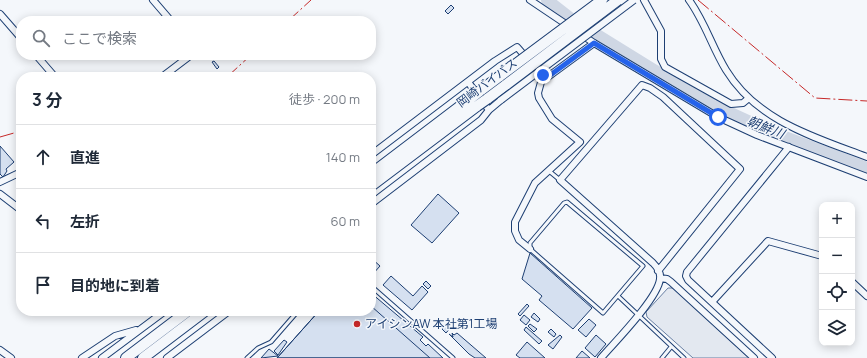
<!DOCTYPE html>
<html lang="ja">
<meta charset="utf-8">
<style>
body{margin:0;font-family:Manrope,"Noto Sans JP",sans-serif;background:#f2f2f3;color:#1f2937}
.controls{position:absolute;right:12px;bottom:12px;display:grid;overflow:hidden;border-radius:8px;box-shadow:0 2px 10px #0003}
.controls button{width:36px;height:36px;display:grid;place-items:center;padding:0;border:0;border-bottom:1px solid #e0e1e3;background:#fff;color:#1f2937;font:20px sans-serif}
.stop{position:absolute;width:12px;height:12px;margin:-9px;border:3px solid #2563eb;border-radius:50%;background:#fff}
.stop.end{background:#2563eb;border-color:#fff;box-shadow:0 1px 4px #0008}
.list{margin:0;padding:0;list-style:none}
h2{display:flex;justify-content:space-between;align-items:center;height:52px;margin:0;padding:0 16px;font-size:17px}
h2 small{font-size:13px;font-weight:400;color:#747a83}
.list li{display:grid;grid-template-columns:26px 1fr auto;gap:12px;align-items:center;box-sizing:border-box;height:64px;padding:0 16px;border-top:1px solid #e0e1e3}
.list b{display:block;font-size:15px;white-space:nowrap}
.list em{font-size:13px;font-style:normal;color:#747a83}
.icon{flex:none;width:22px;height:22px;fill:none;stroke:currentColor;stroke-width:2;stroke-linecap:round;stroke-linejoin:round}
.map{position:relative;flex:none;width:867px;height:358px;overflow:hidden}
.search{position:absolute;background:#fff;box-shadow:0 2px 10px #0003;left:16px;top:16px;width:360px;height:44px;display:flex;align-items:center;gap:10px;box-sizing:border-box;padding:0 14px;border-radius:16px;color:#747a83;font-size:15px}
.panel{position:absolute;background:#fff;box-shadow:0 2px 10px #0003;left:16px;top:72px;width:360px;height:244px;border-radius:16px}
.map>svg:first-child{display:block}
</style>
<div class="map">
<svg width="867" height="358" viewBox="0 0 867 358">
<rect width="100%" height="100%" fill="#f4f7fb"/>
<!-- parking -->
<path fill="#e3e8f0" stroke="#687fa3" d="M668 288H673L749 358H693L647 317 646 312Z"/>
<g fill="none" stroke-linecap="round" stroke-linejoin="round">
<!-- river -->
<path stroke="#cfd7e4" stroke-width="12" d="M547 0 570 18 654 70 724 110 772 132 867 168"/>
</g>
<!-- building -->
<path fill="#d5e0f0" stroke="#1d3f73" d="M451 5 454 8 448 14 445 11Z
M214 61 219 67 217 69 212 62Z
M0 146 14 162 6 169 7 171 3 177 0 174Z
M438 194 459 213 432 243 411 225Z
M530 253 592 308 573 329 539 300 542 296 522 279Z
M371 258 380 266 372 275 371 274Z
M391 276 413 296 422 286 428 292 412 310 383 285Z
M426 281 431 286 428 289 423 284Z
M371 293 423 337 420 340 426 346 428 344 443 358H277L319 311H371Z
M527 304 529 306 520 316 518 314Z
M371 306 430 358H277L319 311H371Z
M534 313 540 319 538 322 531 317Z
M524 315 530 320 526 325 520 320Z
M589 319 596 325 586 337 578 330Z
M448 322 452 326 446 333 442 329Z
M530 324 537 329 534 332 528 326Z
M526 327 542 341 539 344 524 330Z
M551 329 556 334 554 337 548 332Z
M452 333 454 335 457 333 486 358H475L469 354 449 334 453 337Z
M560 335 562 337 553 349 548 345Z
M596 335 606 344 595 357 585 348Z
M284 340 287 342 278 355 274 351Z
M527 342 545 358H520L516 355Z
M269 349 278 356 261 358Z
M582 351 590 358H576Z"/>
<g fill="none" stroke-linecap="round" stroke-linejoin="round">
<!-- service casing -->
<g stroke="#1d3f73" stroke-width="5">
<path id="service" d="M549 171 560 180
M567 202 643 266 603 313 530 249V243L564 203Z
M371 286 453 358
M618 296 684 358
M247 358 258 348 271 342 298 311
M662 358 671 347"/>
</g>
<!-- minor casing -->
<g stroke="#1d3f73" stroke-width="8">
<path id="minor" d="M153 0 171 21
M530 0 594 43 718 117 757 135 867 177
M644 0 661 31V59L665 67 731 104 743 103 749 98
M689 0C705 22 712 47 726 70 757 121 814 137 867 157
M0 14 21 38
M36 55 55 77
M162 77 191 55
M489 110 501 100
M371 155 495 61 517 47C524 54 539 77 549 76L594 43
M0 182 21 172
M0 194 21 210
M371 204 481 120 489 110 468 82
M530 249 519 240 515 231V222L535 183 580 142 552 119 539 98 538 93 543 75
M660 278 667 279 671 282 754 358
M852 282 867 296
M712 302 768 241 822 256
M0 350 11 358
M82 358 115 336 136 330
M102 358 165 311
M167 358 229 311
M601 358C615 342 658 298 660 279 661 273 657 267 653 263L560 180 642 85 650 88 663 97 740 169 658 271
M772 358 688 280 686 276 687 272 789 147"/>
</g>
<!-- trunk casing -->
<g stroke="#1d3f73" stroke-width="12">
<path id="trunk" d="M480 91 500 76
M487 99 507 84
M371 174 471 98
M371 186 477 106
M126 358 188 311
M143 358 205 311"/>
</g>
<!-- service -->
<use href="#service" stroke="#f4f7fb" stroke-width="3"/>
<!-- minor -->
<use href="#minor" stroke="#f4f7fb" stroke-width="6"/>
<!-- trunk -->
<use href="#trunk" stroke="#f4f7fb" stroke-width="10"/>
<!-- minor-bridge casing -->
<g stroke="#1d3f73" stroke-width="8" stroke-linecap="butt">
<path id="minor-bridge" d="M501 100 634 0"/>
</g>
<!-- trunk-bridge casing -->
<g stroke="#1d3f73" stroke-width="12" stroke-linecap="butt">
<path id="trunk-bridge" d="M500 76 602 0
M507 84 618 0
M471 98 480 91
M477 106 487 99"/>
</g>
<!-- minor-bridge -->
<use href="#minor-bridge" stroke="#f4f7fb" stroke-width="6"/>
<!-- trunk-bridge -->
<use href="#trunk-bridge" stroke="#f4f7fb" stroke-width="10"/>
<!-- power -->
<path stroke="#c62828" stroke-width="1" stroke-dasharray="14 3 2 3" stroke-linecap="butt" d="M698 0 815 98 867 101
M288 21 311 0
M227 77 251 55
M0 137 21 131"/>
</g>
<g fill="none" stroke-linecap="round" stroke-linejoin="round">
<!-- route -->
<path stroke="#2563eb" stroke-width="5" d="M543 75 549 76 594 43 718 117"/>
</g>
<!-- markers -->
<circle fill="#c62828" stroke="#f4f7fb" stroke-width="1.5" cx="357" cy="324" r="4"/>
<g text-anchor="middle" stroke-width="3" stroke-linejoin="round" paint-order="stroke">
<!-- street labels -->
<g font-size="12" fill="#1d3f73" stroke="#f4f7fb">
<text transform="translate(487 83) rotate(-37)" y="4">岡崎バイパス</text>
</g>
<!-- poi labels -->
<g font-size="12" fill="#1d3f73" stroke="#f4f7fb" text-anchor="start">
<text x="365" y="328">アイシンAW 本社第1工場</text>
</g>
<!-- water labels -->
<g font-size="13" font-style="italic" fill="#1d3f73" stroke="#f4f7fb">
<text transform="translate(766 127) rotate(22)" y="5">朝鮮川</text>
</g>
</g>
</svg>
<div class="controls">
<button>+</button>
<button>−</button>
<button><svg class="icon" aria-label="locate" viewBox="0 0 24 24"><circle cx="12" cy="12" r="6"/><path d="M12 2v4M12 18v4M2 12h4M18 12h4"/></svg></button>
<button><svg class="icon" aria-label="layers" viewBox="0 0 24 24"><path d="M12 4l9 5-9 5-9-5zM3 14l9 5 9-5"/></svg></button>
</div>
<div class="stop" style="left:718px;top:117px"></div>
<div class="stop end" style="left:543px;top:75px"></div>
<div class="search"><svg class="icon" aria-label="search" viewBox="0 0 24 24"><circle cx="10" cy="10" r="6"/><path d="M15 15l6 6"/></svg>ここで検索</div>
<section class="panel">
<h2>3 分<small>徒歩 · 200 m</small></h2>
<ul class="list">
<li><svg class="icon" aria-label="ahead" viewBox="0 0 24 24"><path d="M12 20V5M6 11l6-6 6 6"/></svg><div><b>直進</b></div><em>140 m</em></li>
<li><svg class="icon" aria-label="left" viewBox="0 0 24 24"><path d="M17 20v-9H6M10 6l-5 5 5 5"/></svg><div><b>左折</b></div><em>60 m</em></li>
<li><svg class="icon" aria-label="arrive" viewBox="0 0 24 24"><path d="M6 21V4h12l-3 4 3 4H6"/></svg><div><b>目的地に到着</b></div></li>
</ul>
</section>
</div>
